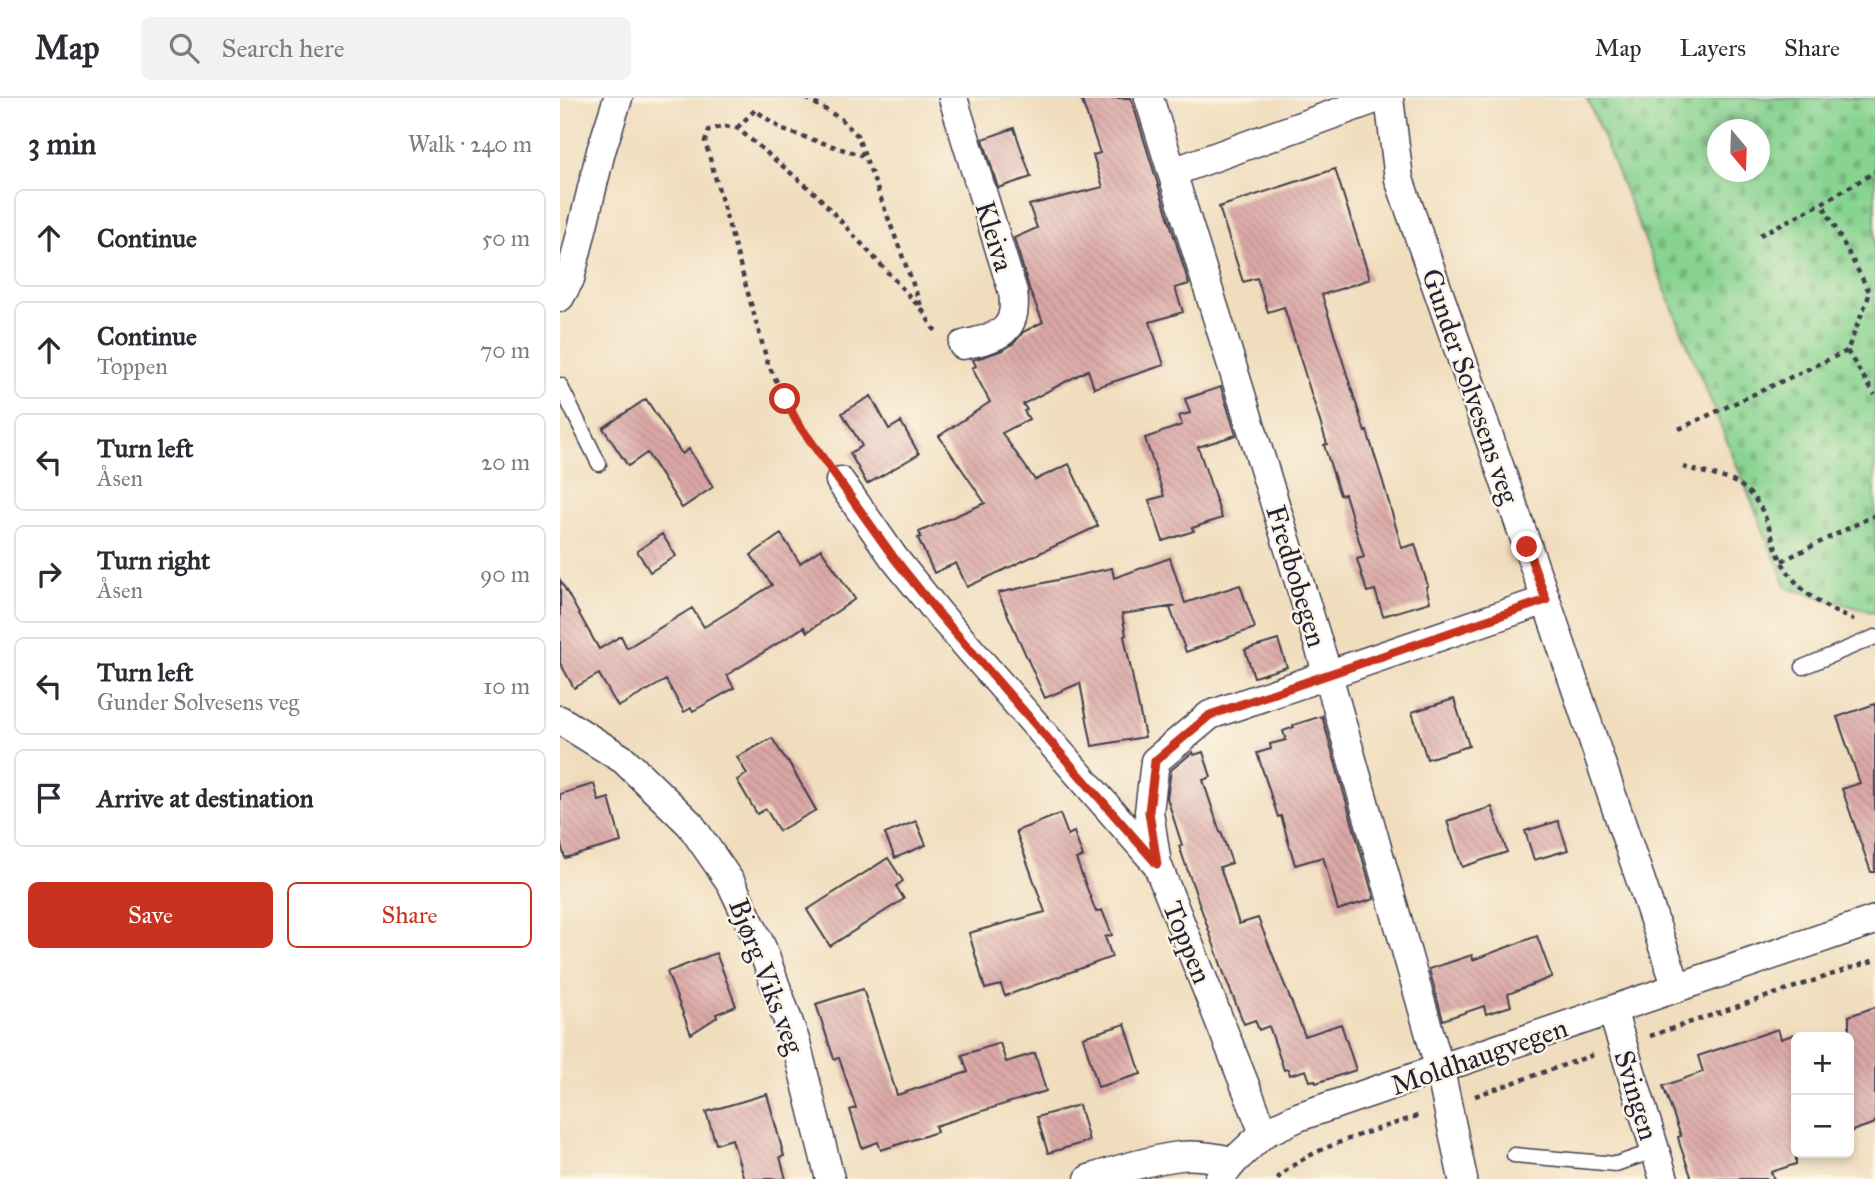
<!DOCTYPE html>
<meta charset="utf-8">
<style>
body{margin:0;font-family:"IM FELL Great Primer",serif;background:#f2f2f3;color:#2b2b33}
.controls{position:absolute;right:21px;bottom:21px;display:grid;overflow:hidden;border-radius:10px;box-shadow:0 4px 10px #0003}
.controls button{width:63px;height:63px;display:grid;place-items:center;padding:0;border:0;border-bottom:2px solid #e1e1e2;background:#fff;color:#2b2b33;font:35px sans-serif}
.compass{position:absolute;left:1147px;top:21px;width:63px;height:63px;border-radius:50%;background:#fff;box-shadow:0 4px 10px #0003;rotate:161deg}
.stop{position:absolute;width:21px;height:21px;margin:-16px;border:5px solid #c8321e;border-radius:50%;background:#fff}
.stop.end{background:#c8321e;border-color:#fff;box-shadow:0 2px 7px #0008}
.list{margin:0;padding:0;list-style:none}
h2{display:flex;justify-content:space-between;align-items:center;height:91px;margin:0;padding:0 28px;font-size:30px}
h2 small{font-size:23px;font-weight:400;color:#7c7c81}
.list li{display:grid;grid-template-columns:46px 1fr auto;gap:21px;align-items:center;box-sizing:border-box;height:98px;margin:0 14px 14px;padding:0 14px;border:2px solid #e1e1e2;border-radius:10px}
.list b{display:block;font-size:26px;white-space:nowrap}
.list p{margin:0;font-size:23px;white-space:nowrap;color:#7c7c81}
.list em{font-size:23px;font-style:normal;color:#7c7c81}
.actions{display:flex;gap:14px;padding:21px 28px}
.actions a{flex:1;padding:16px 0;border:2px solid #c8321e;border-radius:10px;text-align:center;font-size:24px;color:#c8321e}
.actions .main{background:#c8321e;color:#fff}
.icon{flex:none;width:38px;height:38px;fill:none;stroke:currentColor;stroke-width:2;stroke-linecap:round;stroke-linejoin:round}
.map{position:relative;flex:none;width:1315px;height:1081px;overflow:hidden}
header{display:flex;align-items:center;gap:42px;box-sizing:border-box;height:98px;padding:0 35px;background:#fff;border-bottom:2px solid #e1e1e2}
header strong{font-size:33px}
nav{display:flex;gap:38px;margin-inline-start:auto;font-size:24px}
.search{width:490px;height:63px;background:#f2f2f3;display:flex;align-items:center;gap:18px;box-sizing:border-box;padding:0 24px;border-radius:10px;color:#7c7c81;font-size:26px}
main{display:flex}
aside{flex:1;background:#fff}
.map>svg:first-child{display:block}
</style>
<header>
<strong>Map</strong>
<div class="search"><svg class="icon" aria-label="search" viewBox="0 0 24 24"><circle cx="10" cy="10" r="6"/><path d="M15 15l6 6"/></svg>Search here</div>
<nav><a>Map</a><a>Layers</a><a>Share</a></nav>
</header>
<main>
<aside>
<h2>3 min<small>Walk · 240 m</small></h2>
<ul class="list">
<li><svg class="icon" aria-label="ahead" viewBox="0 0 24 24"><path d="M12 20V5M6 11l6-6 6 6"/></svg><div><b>Continue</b></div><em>50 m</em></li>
<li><svg class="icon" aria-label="ahead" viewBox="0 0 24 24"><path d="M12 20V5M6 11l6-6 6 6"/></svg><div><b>Continue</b><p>Toppen</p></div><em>70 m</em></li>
<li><svg class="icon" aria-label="left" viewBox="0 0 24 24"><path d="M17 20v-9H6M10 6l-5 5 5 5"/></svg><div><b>Turn left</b><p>Åsen</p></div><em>20 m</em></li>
<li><svg class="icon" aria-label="right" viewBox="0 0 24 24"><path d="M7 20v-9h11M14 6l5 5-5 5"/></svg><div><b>Turn right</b><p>Åsen</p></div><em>90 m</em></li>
<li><svg class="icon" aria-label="left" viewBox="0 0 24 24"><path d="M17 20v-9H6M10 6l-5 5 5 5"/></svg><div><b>Turn left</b><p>Gunder Solvesens veg</p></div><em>10 m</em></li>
<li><svg class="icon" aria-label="arrive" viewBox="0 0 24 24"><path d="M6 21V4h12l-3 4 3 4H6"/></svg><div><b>Arrive at destination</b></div></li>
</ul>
<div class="actions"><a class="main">Save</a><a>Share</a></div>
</aside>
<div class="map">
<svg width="1315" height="1081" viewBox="0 0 1315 1081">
<defs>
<pattern id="cemetery-stones" width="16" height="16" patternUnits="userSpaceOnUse" patternTransform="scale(1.75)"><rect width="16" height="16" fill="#87d390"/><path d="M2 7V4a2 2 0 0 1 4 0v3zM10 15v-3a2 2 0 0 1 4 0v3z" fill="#74b57d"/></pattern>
<pattern id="building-back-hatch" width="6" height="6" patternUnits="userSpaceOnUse" patternTransform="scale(1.75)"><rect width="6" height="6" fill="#daa7a6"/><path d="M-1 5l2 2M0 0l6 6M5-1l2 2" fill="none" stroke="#bb8f90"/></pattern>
</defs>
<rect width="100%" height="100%" fill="#fcf5e5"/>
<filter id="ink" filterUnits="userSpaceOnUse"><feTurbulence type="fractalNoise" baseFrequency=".0143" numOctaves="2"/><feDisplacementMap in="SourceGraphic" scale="14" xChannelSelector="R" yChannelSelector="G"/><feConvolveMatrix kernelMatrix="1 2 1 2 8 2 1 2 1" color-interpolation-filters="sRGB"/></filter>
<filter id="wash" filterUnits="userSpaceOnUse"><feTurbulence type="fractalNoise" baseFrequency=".00686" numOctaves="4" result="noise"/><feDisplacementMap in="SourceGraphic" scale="28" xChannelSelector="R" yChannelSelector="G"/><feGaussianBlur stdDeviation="1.57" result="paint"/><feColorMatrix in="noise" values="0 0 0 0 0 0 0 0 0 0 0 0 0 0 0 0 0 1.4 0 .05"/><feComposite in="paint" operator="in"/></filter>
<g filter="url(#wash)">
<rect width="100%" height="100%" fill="#f0ddbd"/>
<!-- cemetery -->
<path fill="url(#cemetery-stones)" stroke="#547a66" stroke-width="2" fill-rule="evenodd" d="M1027 0H1315V515L1227 490ZM1157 32H1199V74H1157Z"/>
<g id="blocks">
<!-- building -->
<path fill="url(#building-back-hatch)" d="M521 0H571L629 186 615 190 623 214 590 224 604 267 534 290 528 272 463 306 467 312 464 313 469 321 442 335 475 382 509 366 538 428 407 489 396 465 374 475 358 440 361 439 359 434 425 405 379 338 430 304 412 270 416 268 413 262 443 252 454 245 463 234 483 224 470 193 454 140 477 130 469 107 543 89 533 57 540 55Z
M454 30 471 79 438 90 423 41Z
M775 71 810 181 762 197 805 334 807 333 823 384 842 450 855 446 868 488 866 489 870 504 823 518 815 492 807 494 797 461 804 459 785 396 780 397 764 347 767 346 724 209 708 214 697 180 683 184 659 109Z
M661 289 676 337 638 349 662 420 632 430 634 433 603 443 589 402 604 398 585 340 622 327 619 318 630 315 625 301Z
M311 298 329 331 341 324 359 356 307 386 290 355 302 348 282 315Z
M86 301 122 356 129 351 153 389 122 410 87 355 68 368 43 330Z
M102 436 116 458 90 474 77 453Z
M221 436 240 465 261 451 295 501 247 534 244 529 167 577 174 590 133 613 131 610 124 614 106 582 58 609 39 576 14 590 0 565V482L39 551 61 538 67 550 132 510 144 529 212 487 191 457Z
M610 460 625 505 680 487 695 530 626 554 610 510 616 508 562 516 566 537 564 538 585 639 532 648 520 585 485 600 438 495 552 470 554 480Z
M718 542 727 569 694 579 685 552Z
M894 601 909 648 867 661 852 614Z
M1315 606V774H1311L1282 691 1300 685 1277 619Z
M762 618 814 801 778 812 763 759 735 767 721 718 718 719 697 655 711 651 710 646 726 642 723 633 734 629 733 627Z
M212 640 227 664 228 663 256 712 219 733 206 711 197 716 177 682 187 676 177 659Z
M633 654 634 657 643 654 651 679 643 682 660 734H661L672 765 660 769 679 826 698 820 745 938 781 926 796 972 756 985 755 982 750 983 746 972 730 977 728 971 724 972 709 928 699 932 695 922 684 926 667 884 619 748 622 747 607 700 611 672Z
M34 686 39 703 49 700 61 744 5 760 0 743V696Z
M932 709 947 754 902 769 887 723Z
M500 716 508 737 514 734 523 759 516 761 536 814 542 812 552 837 545 839 552 859 445 898 441 887 425 891 409 835 485 814 456 733Z
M356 723 366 747 335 760 325 736Z
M998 723 1008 752 974 762 965 733Z
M328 760 343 783 336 788 344 801 270 848 247 812Z
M977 838 992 879 948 896 951 908 926 916 924 908 883 922 869 871 912 857 913 862Z
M156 855 176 908 156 916 157 919 131 936 107 874Z
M303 891 337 997 408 974 402 957 440 945 446 964 475 955 486 993 375 1028 377 1034 321 1052 318 1044 302 1050 290 1012 296 1010 279 960 274 961 256 906Z
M1315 909V1025L1289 1034V918Z
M565 926 581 976 538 989 523 939Z
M1218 931 1221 941 1236 936V1066L1211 1074 1214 1081H1132L1120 1047 1118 1039 1121 1038 1103 988 1143 974 1138 958Z
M207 996 224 1058 220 1059 226 1081H184L172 1041 156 1046 146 1014Z
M519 1007 529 1043 488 1055 477 1019Z"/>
</g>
</g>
<g filter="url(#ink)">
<use href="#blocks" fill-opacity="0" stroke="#413e4e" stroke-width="2"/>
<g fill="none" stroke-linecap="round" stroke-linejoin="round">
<!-- lane casing -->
<g stroke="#413e4e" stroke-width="17">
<path id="lane" d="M0 287 39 366
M1243 569 1315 539
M954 1057 1056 1066 1094 1053"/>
</g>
<!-- street casing -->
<g stroke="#413e4e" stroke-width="31">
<path id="street" d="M393 0 453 194C459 236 436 239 403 247
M589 0 768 577 880 972 903 1081
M829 0 839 81 986 502 1117 890
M613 74 818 0
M0 199 10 181 41 53 58 0
M280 383 334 460 379 516 597 766 704 1035
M0 622 64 662 130 726 171 785 202 850 236 945 270 1081
M597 766 589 714 595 663 650 617 986 502
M1052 912 1104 1081
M529 1081C558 1072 589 1062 620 1058 638 1056 656 1060 674 1063
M659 1081 674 1063 704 1035 738 1019 1315 822"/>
</g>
<!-- path -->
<path stroke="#413e4e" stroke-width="4.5" stroke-dasharray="5 5" stroke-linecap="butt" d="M246 0 281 21 297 37 363 213 373 230 378 234
M177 30 195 12 223 32 300 57 304 55
M1200 137 1262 105 1315 74
M1287 253 1315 297
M1119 331 1287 253 1310 195 1262 105
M263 361 237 324 208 266 145 43 149 32 164 28 177 30 256 96 363 213
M1123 369C1137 373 1170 380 1180 387 1209 409 1207 432 1221 462 1236 492 1263 510 1294 522
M1222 463 1315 417
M1090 938 1315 862
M915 998 1036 956
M717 1081C747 1049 818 1032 860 1017"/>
<!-- lane -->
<use href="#lane" stroke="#fff" stroke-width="14"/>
<!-- street -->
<use href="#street" stroke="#fff" stroke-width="28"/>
</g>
</g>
<g fill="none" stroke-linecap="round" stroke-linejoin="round" filter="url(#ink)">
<!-- route -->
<path stroke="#c8321e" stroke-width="9" d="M225 301 237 324 334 460 379 516 597 766 589 714 595 663 650 617 986 502 967 449"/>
</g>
<g text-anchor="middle" stroke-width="5" stroke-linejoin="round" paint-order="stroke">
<!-- street labels -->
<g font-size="28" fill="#22223b" stroke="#fcf5e5">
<text transform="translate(435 138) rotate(73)" y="10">Kleiva</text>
<text transform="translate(911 288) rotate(71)" y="10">Gunder Solvesens veg</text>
<text transform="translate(737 478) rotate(73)" y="10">Fredbobegen</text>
<text transform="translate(628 844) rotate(68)" y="10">Toppen</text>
<text transform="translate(207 878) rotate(69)" y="10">Bjørg Viks veg</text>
<text transform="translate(919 958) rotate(-19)" y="10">Moldhaugvegen</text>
<text transform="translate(1077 997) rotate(73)" y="10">Svingen</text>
</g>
</g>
</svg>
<div class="controls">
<button>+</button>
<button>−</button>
</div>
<svg class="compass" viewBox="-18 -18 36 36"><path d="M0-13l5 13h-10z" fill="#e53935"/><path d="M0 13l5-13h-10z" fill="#7c7c81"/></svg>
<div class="stop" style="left:225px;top:301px"></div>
<div class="stop end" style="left:967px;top:449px"></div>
</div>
</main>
